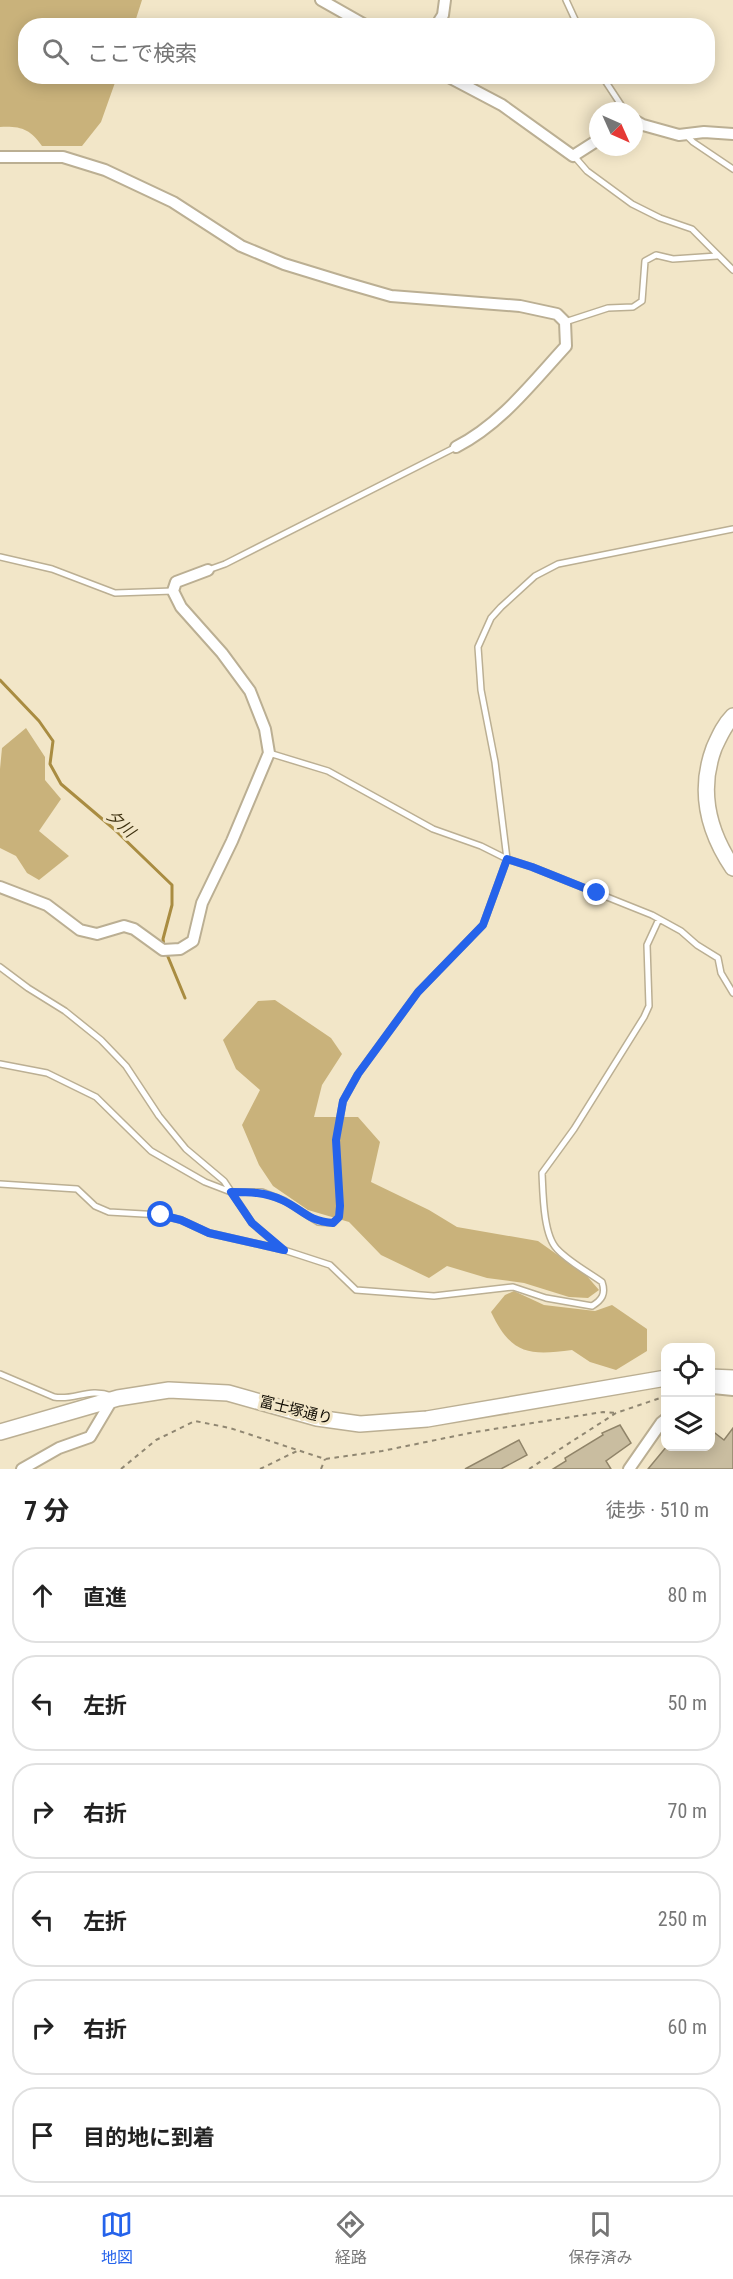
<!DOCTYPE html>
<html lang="ja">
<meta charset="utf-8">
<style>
body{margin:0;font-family:"Roboto Condensed","Noto Sans JP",sans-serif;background:#f6f6f6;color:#222}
.controls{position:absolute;right:18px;bottom:18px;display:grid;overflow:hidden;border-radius:12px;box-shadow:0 3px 15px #0003}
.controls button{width:54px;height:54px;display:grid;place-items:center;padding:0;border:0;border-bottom:2px solid #e0e0e0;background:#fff;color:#222;font:30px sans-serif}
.compass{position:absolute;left:589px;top:102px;width:54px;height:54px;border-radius:50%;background:#fff;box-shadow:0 3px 15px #0003;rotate:135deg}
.stop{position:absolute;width:18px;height:18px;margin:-14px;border:4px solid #2563eb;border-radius:50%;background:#fff}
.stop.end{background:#2563eb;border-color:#fff;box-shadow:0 2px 6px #0008}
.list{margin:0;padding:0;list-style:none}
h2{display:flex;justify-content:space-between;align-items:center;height:78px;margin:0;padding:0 24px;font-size:26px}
h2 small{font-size:20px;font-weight:400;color:#767676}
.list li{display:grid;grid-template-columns:39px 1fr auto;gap:18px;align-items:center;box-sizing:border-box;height:96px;margin:0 12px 12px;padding:0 12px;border:2px solid #e0e0e0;border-radius:24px}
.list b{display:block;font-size:22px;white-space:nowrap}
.list em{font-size:20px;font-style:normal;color:#767676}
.icon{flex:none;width:33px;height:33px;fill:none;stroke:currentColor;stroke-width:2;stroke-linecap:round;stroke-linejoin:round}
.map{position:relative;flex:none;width:733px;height:1469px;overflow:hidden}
.search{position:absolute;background:#fff;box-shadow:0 3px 15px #0003;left:18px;right:18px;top:18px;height:66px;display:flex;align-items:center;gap:15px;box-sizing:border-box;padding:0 21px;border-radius:24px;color:#767676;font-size:22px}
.sheet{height:726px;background:#fff}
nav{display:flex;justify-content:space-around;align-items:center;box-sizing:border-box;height:84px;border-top:2px solid #e0e0e0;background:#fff;font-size:16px;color:#767676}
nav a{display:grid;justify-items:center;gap:3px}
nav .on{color:#2563eb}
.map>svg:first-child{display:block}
</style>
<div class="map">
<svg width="733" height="1469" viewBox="0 0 733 1469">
<rect width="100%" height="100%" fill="#f2e6c8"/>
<!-- green -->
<path fill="#c9b27b" d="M0 0H142L134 25 26 26V76L117 77 101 122 82 146H42C30 129 21 126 0 127Z
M26 728 45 757V780L61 799 39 831 69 856 39 880 27 873 16 856 0 848V769L2 748Z
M275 1000 331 1038 342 1054 322 1085 314 1117H358L380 1142 371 1182 429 1210 457 1227 538 1241 586 1275 599 1290 588 1298 569 1297 524 1283 487 1278 447 1266 429 1278 381 1255 349 1222 308 1210 273 1186 259 1165 242 1125 260 1090 236 1069 223 1040 258 1001Z
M514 1291 544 1305 595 1311 612 1305 647 1329V1351L616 1370 590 1362 572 1350C528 1356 511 1354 491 1312L505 1295Z"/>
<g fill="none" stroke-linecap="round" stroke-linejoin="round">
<!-- stream -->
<path stroke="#a98c41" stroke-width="3" d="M0 680 39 721 53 741 50 764 61 784 114 829 172 885V905L163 939 164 946
M166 952 185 998"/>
</g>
<!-- building -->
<path fill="#c9bda0" stroke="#908469" stroke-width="1.5" d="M620 1425 631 1443 606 1461 611 1469H553L566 1461 565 1458 603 1435 602 1433Z
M733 1428V1469H648L667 1446H711V1430L724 1440Z
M519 1440 527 1455 501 1469H465Z"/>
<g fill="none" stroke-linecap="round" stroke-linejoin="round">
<!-- lane casing -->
<g stroke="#bbaf93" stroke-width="8">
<path id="lane" d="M566 0 578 26
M602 76 625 111
M686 135 693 142 733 169
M574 156 587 171 632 204 660 218 692 229 733 270
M565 322 608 308 633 307 642 301 645 261 656 255 673 259 717 256
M0 557 52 569 115 593 173 591
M208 570 225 564 456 447
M269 753 328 771 433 829 481 846 507 859 532 867 652 915 681 931 697 945 718 958 721 973 733 993
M0 967 28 988 65 1011 101 1040 126 1066 159 1116 186 1149 224 1181 252 1223 282 1249
M0 1064 47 1073 96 1097 151 1151 205 1182 231 1192H262L285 1201 318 1222 333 1223 339 1217 340 1206 336 1141 343 1101 358 1074 418 992 483 925 507 859 495 762 481 690 478 647 491 618 501 607 535 576 558 564 733 529
M0 1184 77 1189 95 1206 109 1212 161 1215 181 1220 209 1233 284 1250 330 1265 356 1290 434 1296 513 1287 546 1298 592 1306C602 1300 606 1294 602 1282 588 1272 569 1262 557 1249 543 1235 543 1192 542 1173L574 1129 644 1017 649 1006 647 945 659 919
M0 1374 54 1397C75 1401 88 1387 112 1396"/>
</g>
<!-- street casing -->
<g stroke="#bbaf93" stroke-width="14">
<path id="street" d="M321 0 367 26
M436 26 443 15 445 0
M447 76 502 105 573 156 598 140
M634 120 643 125 679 135 704 132 733 134
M0 157H63L105 170 173 202 241 246 284 264 346 283 391 296 520 306 557 314 565 322 566 346C532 383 501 424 456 447
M0 887 47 905 80 930 97 934 124 926 134 929 163 950 180 949 193 941 202 903 232 841 269 753 265 729 250 691 222 653 181 607 173 591 176 582 208 570
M713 1388 733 1390
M22 1469 59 1448 90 1437 112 1400
M629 1469 661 1423 666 1419"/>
</g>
<!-- secondary casing -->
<g stroke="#bbaf93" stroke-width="18">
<path id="secondary" d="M733 716C724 725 719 737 714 748 698 791 708 831 733 868
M710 1377 733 1378
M0 1432 118 1398 169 1390 228 1393 317 1418 360 1424 427 1419 666 1378"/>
</g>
<!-- path -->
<path stroke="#908772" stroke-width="2" stroke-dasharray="4.5 4.5" stroke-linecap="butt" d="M121 1469 156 1440 195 1421 230 1428 325 1459 382 1451 475 1432 603 1412 616 1413
M260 1469 297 1451
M321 1469 325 1459
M529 1469 616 1413 666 1396"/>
<!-- lane -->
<use href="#lane" stroke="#fff" stroke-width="5"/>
<!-- street -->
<use href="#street" stroke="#fff" stroke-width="10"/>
<!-- secondary -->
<use href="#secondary" stroke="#fff" stroke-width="15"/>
</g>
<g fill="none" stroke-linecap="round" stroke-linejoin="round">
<!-- route -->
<path stroke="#2563eb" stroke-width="8" d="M161 1215 181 1220 209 1233 284 1250 252 1223 231 1192C250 1192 265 1192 282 1200 302 1209 307 1221 333 1223L339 1217 340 1206 336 1140 343 1101 358 1074 418 992 483 925 507 859 532 867 597 893"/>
</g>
<g text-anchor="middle" stroke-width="6" stroke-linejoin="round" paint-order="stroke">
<!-- street labels -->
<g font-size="15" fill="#100c03" stroke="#f2e6c8">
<text transform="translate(296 1410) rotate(14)" y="5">富士塚通り</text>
</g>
<!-- water labels -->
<g font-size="16" font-style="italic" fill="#3d300f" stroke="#f2e6c8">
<text transform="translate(121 823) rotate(42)" y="6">夕川</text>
</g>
</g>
</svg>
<div class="controls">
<button><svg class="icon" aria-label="locate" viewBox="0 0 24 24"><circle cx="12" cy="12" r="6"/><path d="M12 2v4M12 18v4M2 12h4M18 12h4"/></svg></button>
<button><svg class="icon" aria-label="layers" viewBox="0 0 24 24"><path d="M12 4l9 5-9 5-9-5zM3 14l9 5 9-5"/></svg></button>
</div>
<svg class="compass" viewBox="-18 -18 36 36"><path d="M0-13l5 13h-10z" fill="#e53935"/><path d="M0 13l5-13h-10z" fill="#767676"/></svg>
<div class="stop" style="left:161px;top:1215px"></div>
<div class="stop end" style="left:597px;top:893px"></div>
<div class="search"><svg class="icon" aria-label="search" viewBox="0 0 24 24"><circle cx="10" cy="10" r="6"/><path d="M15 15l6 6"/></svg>ここで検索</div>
</div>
<section class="sheet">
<h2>7 分<small>徒歩 · 510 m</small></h2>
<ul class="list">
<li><svg class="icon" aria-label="ahead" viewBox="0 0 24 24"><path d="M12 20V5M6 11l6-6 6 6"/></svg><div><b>直進</b></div><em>80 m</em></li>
<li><svg class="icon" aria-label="left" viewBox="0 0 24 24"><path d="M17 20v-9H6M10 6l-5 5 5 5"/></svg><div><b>左折</b></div><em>50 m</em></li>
<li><svg class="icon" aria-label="right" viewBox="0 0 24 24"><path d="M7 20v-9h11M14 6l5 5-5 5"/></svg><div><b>右折</b></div><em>70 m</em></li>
<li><svg class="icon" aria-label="left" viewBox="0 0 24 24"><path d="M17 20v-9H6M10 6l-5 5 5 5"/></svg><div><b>左折</b></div><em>250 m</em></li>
<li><svg class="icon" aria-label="right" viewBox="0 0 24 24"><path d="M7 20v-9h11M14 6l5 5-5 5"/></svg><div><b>右折</b></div><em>60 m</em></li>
<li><svg class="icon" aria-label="arrive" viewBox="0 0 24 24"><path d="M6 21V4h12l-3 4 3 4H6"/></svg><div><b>目的地に到着</b></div></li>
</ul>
</section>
<nav>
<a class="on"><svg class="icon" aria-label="map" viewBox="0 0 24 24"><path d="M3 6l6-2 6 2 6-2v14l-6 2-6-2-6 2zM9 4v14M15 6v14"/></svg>地図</a>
<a><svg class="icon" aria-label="directions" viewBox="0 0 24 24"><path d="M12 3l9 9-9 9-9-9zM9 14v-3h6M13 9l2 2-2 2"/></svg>経路</a>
<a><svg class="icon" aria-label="saved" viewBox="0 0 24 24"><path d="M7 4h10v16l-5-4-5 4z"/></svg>保存済み</a>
</nav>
